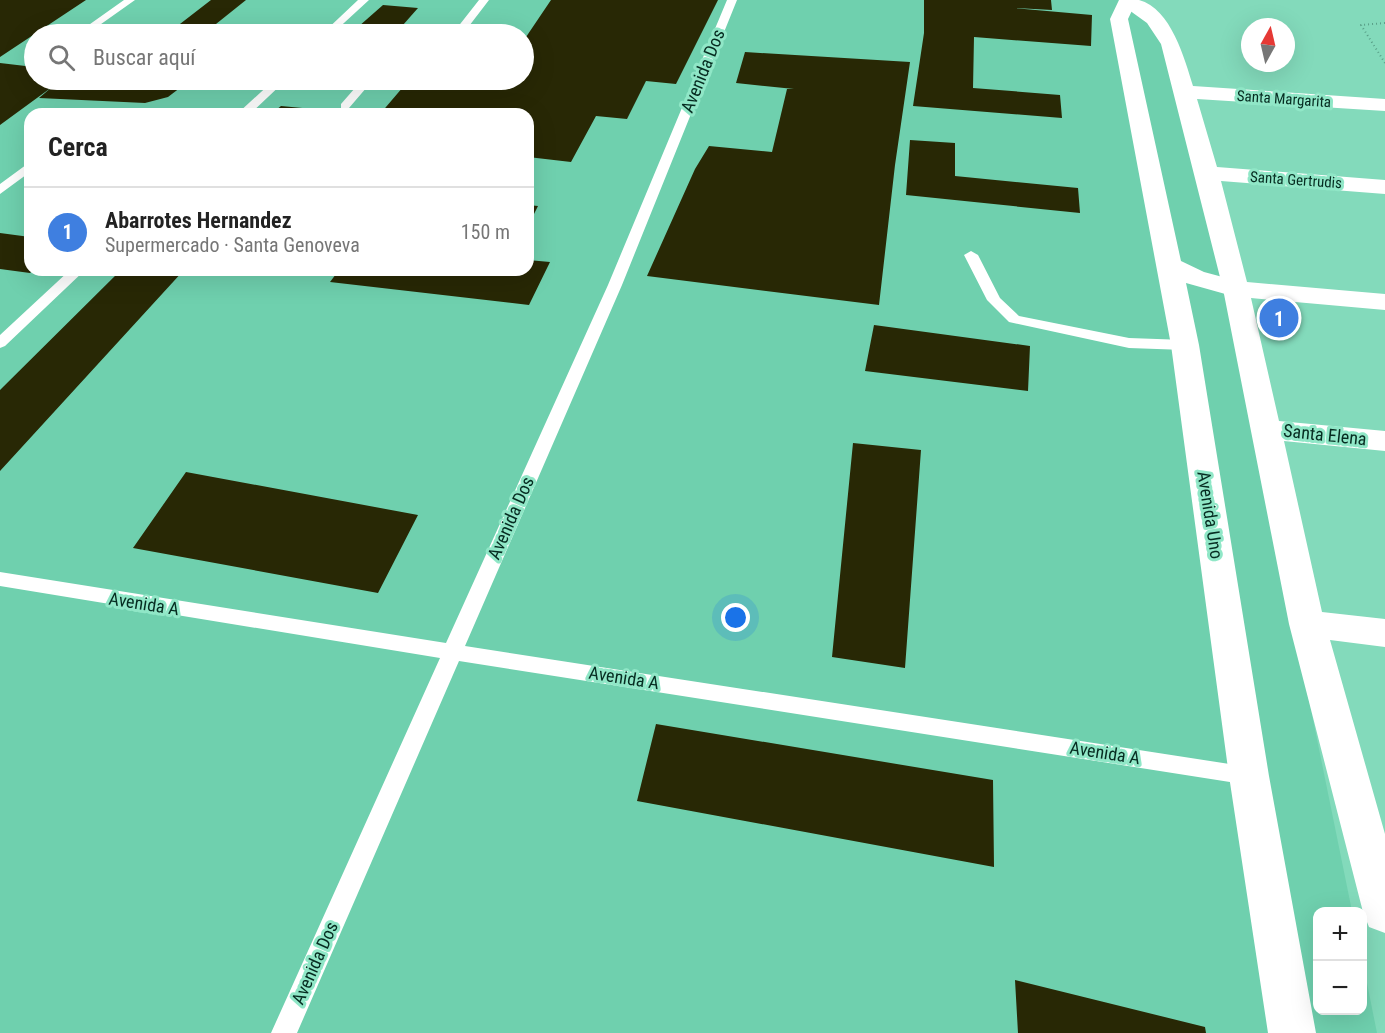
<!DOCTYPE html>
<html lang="es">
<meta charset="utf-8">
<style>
body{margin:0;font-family:"Roboto Condensed",sans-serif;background:#f2f2f2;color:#222}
.controls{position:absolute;right:18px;bottom:18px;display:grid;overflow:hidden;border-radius:12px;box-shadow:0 6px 24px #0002}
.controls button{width:54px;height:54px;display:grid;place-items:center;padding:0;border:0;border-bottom:2px solid #e0e0e0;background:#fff;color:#222;font:30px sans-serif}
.compass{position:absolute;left:1241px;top:18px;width:54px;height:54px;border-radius:50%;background:#fff;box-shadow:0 6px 24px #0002;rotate:8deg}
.you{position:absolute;left:736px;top:618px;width:21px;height:21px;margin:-15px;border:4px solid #fff;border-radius:50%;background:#1a73e8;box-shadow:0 0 0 9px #1a73e833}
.badge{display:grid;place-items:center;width:39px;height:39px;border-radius:50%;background:#db2777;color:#fff;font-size:20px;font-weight:700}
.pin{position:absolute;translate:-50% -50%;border:3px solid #fff;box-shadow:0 2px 6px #0006}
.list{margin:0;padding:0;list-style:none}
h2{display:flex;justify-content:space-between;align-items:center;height:78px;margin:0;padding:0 24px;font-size:26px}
h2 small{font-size:20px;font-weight:400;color:#767676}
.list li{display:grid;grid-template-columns:39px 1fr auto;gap:18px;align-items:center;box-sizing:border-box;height:90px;padding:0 24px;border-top:2px solid #e0e0e0}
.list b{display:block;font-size:22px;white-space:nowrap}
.list p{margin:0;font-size:20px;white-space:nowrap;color:#767676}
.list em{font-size:20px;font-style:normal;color:#767676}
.icon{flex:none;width:33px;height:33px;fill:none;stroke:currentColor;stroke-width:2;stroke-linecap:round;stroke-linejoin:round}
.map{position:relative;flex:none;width:1385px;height:1033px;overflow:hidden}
.search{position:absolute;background:#fff;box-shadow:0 6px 24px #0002;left:24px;top:24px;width:510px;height:66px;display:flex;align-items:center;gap:15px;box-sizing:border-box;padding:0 21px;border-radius:33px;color:#767676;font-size:22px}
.panel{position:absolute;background:#fff;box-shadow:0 6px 24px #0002;left:24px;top:108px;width:510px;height:168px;border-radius:18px}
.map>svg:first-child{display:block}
</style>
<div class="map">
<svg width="1385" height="1033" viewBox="0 0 1385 1033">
<rect width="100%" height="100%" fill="#83dabb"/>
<!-- built -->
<path fill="#6fd0ae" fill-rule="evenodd" d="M0 0H1136L1182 76 1352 911 1318 912V1010H1362L1363 963 1377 1033H0ZM34 34H524V80H34ZM30 114H528V270H30Z"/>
<!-- building -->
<path fill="#282805" d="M0 0H86L0 57Z
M211 0H246L211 28 268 34H167Z
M551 0H718L676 84 646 81 627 119 596 116 571 162 528 157V114H380L409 80H524V40Z
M924 0H1051L1052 10 1014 8 1092 15 1091 46 974 37 973 88 1060 95 1062 118 913 106 924 33Z
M383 5 418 8 395 34H350Z
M745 52 910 62 895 165 879 305 647 276 695 169 709 146 772 152 787 89H794L736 83Z
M0 63 34 67V80L189 81 168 97 145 103 39 98 52 87 0 125Z
M281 106 345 112V114H271Z
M910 140 955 143V176L1078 188 1080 213 906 195Z
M528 205 538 206 528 226Z
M0 233 30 237V270H33L30 273 0 269Z
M528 260 550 262 529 305 330 282 339 270H528Z
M121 270H184L0 471V390Z
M874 325 1030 346 1028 391 865 371Z
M853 443 921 450 905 668 832 657Z
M186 472 418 515 378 593 133 548Z
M656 724 993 780 994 867 637 801Z
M1015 980 1205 1027 1206 1033H1018Z"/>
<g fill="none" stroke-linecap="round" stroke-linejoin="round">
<!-- path -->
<path stroke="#59a088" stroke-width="2" stroke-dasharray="1 3" stroke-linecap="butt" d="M1385 23 1361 25 1385 63"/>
<!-- service -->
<path fill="#fff" fill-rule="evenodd" d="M124 0H135L87 34H76Z
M358 0H369L332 34H322Z
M479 0H489L466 30H458L457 28Z
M727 0H737L622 285 465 646 1249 767 1257 769 1260 776 1257 783 1249 785 459 661 297 1033H271L440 658 0 586V572L446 643 608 285Z
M274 80H286L250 114H237Z
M362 80H373L349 108H341V104Z
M30 162V172L0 194V184Z
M971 251 978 255 1000 298 1019 316 1129 338 1185 340 1193 345 1185 350 1129 348 1009 322 987 300 964 255Z
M70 270H85L5 346 0 348V335Z"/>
<!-- minor -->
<path fill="#fff" fill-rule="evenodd" d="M1120 0C1126 0 1133 0 1139 0 1171 8 1185 60 1193 86L1385 99V111L1197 99 1217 167 1385 180V194L1221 181 1247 282 1385 294V310L1251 298 1279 421 1385 431V451L1284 441 1322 612 1385 619V647L1330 640 1385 834V933L1369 927 1363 912 1289 624 1223 289 1161 44 1147 23 1122 5Z"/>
<!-- tertiary -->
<path fill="#fff" fill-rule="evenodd" d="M1119 0H1137L1128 19 1181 261 1204 272 1245 283 1249 289 1245 295 1236 297 1186 283 1199 345 1269 776 1316 1033H1268L1229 776 1171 345 1110 19Z"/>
</g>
<g text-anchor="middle" stroke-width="6" stroke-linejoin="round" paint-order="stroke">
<!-- far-street labels -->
<g font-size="15" fill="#062c21" stroke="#90e7c7">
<text transform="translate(1284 99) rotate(4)" y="5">Santa Margarita</text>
<text transform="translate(1296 180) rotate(4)" y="5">Santa Gertrudis</text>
</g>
<!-- street labels -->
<g font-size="18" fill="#062c21" stroke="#90e7c7">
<text transform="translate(703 71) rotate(-68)" y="6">Avenida Dos</text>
<text transform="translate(1325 435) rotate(6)" y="6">Santa Elena</text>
<text transform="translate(1210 515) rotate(81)" y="6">Avenida Uno</text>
<text transform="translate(511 518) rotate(-66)" y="6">Avenida Dos</text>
<text transform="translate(144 604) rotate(9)" y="6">Avenida A</text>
<text transform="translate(624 678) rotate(9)" y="6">Avenida A</text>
<text transform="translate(1105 753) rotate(9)" y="6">Avenida A</text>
<text transform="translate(315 963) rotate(-66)" y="6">Avenida Dos</text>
</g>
</g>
</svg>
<div class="controls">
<button>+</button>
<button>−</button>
</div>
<svg class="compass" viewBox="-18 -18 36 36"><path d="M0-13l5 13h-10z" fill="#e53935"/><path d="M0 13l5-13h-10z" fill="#767676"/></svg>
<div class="you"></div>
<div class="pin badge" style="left:1279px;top:318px;background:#3f7fe0">1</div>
<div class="search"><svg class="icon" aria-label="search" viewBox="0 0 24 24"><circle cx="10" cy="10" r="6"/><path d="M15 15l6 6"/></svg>Buscar aquí</div>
<section class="panel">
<h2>Cerca<small></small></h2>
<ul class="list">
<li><span class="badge" style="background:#3f7fe0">1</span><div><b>Abarrotes Hernandez</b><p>Supermercado · Santa Genoveva</p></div><em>150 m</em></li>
</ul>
</section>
</div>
